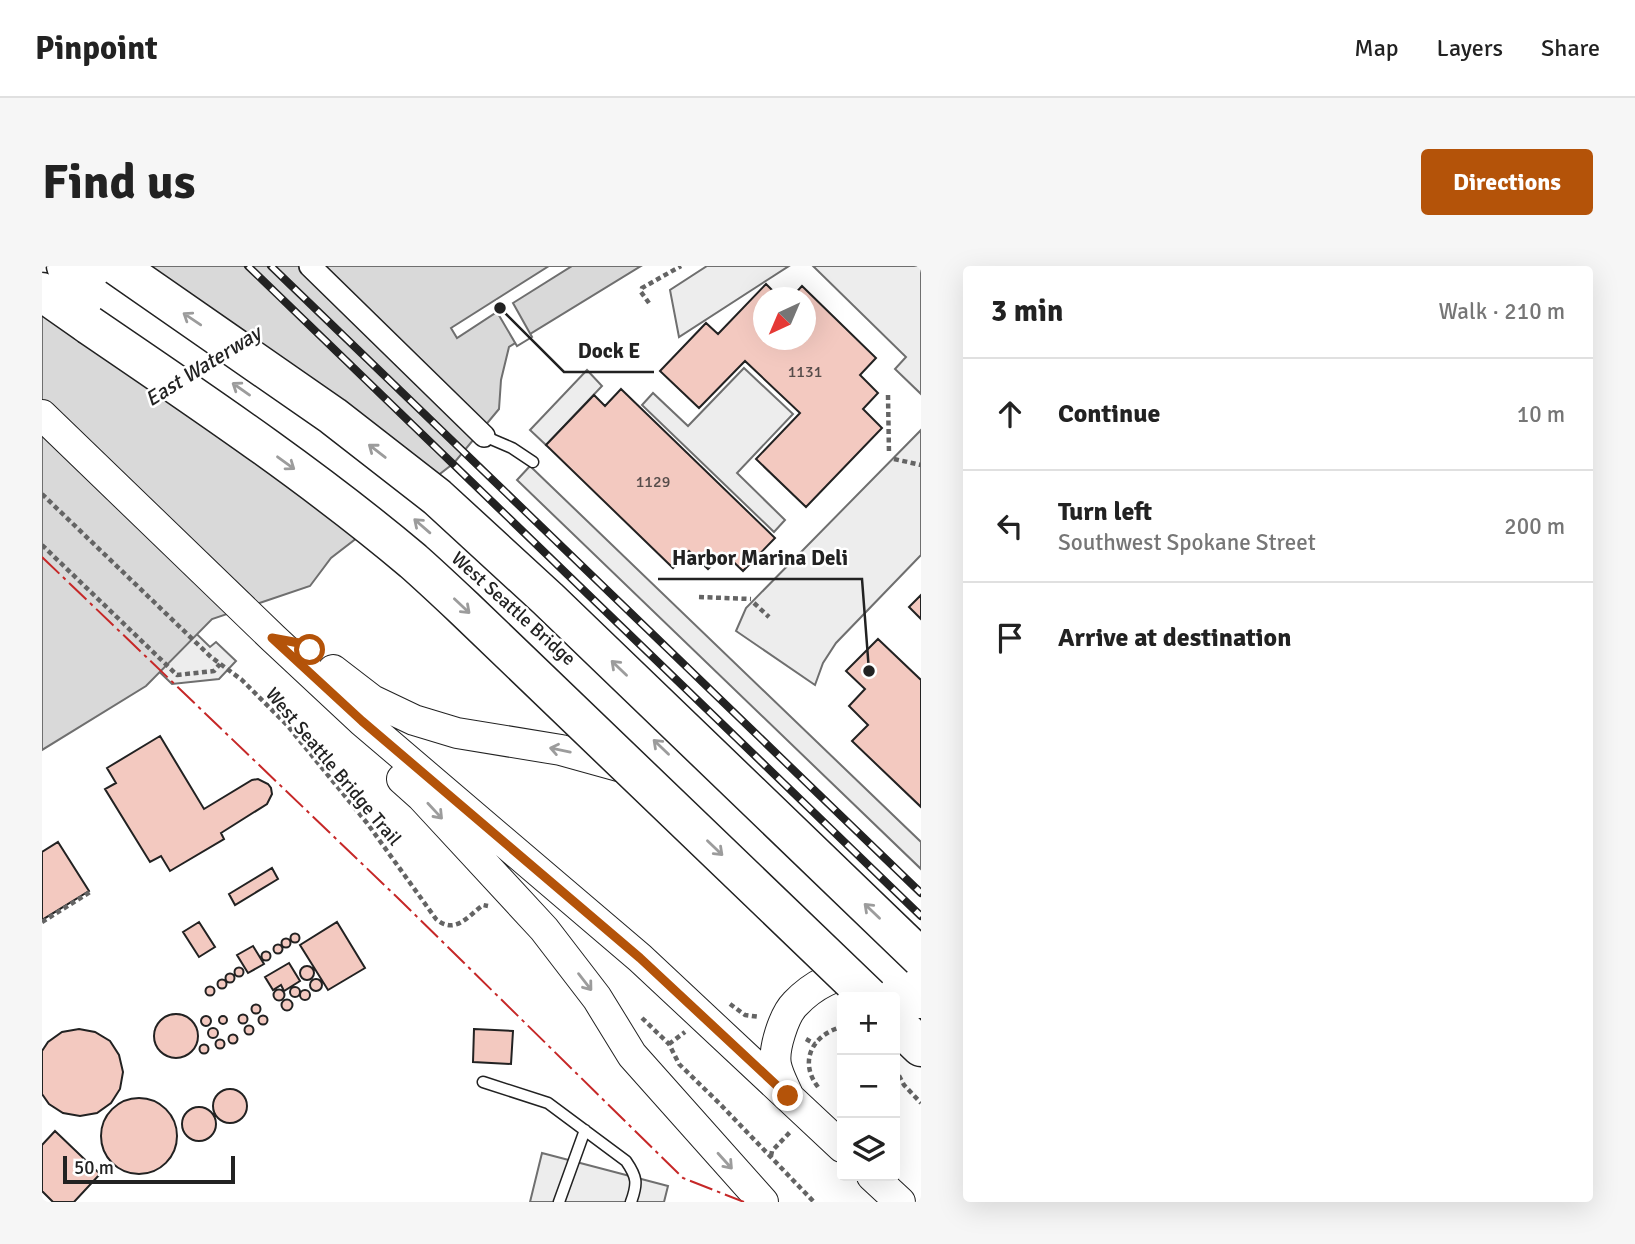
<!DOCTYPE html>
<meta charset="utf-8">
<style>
body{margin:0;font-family:Signika,sans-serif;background:#f6f6f6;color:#222}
.controls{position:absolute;right:21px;bottom:21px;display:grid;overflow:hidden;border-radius:7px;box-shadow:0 7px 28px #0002}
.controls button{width:63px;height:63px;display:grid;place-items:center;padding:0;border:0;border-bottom:2px solid #e0e0e0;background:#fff;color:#222;font:35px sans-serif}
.compass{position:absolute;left:711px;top:21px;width:63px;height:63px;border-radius:50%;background:#fff;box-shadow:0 7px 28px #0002;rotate:224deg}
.scale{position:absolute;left:21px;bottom:18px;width:172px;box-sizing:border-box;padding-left:7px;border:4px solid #222;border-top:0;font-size:19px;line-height:24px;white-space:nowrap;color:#222;-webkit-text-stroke:5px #fff;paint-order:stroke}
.stop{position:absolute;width:21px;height:21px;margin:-16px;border:5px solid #b45309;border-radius:50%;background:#fff}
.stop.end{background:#b45309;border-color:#fff;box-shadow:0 2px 7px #0008}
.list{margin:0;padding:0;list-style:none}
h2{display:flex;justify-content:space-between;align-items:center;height:91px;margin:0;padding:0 28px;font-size:30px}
h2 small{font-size:23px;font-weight:400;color:#767676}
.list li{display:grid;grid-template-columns:46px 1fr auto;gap:21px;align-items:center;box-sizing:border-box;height:112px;padding:0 28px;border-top:2px solid #e0e0e0}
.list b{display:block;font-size:26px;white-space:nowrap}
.list p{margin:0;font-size:23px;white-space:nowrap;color:#767676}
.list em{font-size:23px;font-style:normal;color:#767676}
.icon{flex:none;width:38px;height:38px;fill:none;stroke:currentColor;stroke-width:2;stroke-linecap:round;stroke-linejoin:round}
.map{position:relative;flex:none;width:879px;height:936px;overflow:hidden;border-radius:7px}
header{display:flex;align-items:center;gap:42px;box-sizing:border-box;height:98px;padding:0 35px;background:#fff;border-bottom:2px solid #e0e0e0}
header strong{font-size:33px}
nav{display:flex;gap:38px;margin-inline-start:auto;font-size:24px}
.intro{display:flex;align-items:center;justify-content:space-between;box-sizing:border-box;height:168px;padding:0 42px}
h1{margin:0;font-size:49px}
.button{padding:18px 32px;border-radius:7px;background:#b45309;color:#fff;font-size:24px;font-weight:700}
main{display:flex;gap:42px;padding:0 42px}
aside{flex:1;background:#fff;border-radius:7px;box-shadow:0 7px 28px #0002}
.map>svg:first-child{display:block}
</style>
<header>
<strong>Pinpoint</strong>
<nav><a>Map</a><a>Layers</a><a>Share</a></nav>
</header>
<div class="intro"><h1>Find us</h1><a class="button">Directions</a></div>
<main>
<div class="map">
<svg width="879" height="936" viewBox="0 0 879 936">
<rect width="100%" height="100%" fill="#fff"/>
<!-- parking -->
<path fill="#ededed" stroke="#6f6f6f" stroke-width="2" d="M665 0H747L637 71 628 24Z
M771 0H879V128L853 103 864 91Z
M702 102 751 148 695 207 743 254 732 266 600 139 611 127 646 160Z
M545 104 560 120 504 179 488 164Z
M879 164V289L794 377 781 397 773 419 694 365 704 342Z
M488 200 879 576V603L475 214Z
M0 218 168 381 174 376 194 395 177 413 130 418 0 293Z
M500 887 626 920 622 936H488Z"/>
<!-- water -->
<path fill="#d9d9d9" stroke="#6f6f6f" stroke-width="2" d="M23 0H599L467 81 459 114 457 143 412 197 289 292 268 320 170 353 104 420 0 484V17Z"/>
<!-- pier -->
<path fill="#fff" stroke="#6f6f6f" stroke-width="2" d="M507 0H530L471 37 490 71 475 80 455 46 415 72 409 62Z"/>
<!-- building -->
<path fill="#f3c9c0" stroke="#222" stroke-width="2" d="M724 18 738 32H722V74H764V32H749L760 20 834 92 818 109 836 127 821 143 840 162 764 241 714 193 758 147 703 95 657 142 618 105 664 57 676 68Z
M579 123 733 272 701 305 682 287 666 303 647 285 631 302 504 179 552 129 563 140Z
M879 329V353L867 341Z
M836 373 879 414V541L810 475 826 459 807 440 823 423 804 405Z
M118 470 162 543 210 514 216 513 226 518 229 522 230 528 225 538 179 567 182 573 128 605 119 590 108 596 63 523 74 517 65 502Z
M16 576 47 625 0 654V586Z
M230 602 236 613 193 639 187 628Z
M157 656 173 681 157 691 141 666Z
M295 656 323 702 286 724 258 679Z
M248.5 672a4.5 4.5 0 1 1 9 0a4.5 4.5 0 1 1-9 0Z
M239.5 677a4.5 4.5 0 1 1 9 0a4.5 4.5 0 1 1-9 0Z
M231.5 683a4.5 4.5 0 1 1 9 0a4.5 4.5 0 1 1-9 0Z
M211 680 222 698 206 707 195 689Z
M219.5 690a4.5 4.5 0 1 1 9 0a4.5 4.5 0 1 1-9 0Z
M247 697 258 715 242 725 239 719 231 724 223 711Z
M258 707a7 7 0 1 1 14 0a7 7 0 1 1-14 0Z
M192.5 706a4.5 4.5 0 1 1 9 0a4.5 4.5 0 1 1-9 0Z
M183.5 712a4.5 4.5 0 1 1 9 0a4.5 4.5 0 1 1-9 0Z
M268 719a6 6 0 1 1 12 0a6 6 0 1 1-12 0Z
M175.5 718a4.5 4.5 0 1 1 9 0a4.5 4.5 0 1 1-9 0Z
M163.5 725a4.5 4.5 0 1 1 9 0a4.5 4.5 0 1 1-9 0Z
M248 726a5 5 0 1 1 10 0a5 5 0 1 1-10 0Z
M231.5 729a5.5 5.5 0 1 1 11 0a5.5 5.5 0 1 1-11 0Z
M258 729a5 5 0 1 1 10 0a5 5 0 1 1-10 0Z
M239.5 739a5.5 5.5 0 1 1 11 0a5.5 5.5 0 1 1-11 0Z
M209.5 743a4.5 4.5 0 1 1 9 0a4.5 4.5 0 1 1-9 0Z
M112 770a22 22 0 1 1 44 0a22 22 0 1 1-44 0Z
M196.5 753a4.5 4.5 0 1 1 9 0a4.5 4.5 0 1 1-9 0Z
M216.5 754a4.5 4.5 0 1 1 9 0a4.5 4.5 0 1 1-9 0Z
M159 755a5 5 0 1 1 10 0a5 5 0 1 1-10 0Z
M177 754a4 4 0 1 1 8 0a4 4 0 1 1-8 0Z
M202.5 764a4.5 4.5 0 1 1 9 0a4.5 4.5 0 1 1-9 0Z
M166 767a5 5 0 1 1 10 0a5 5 0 1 1-10 0Z
M37 763 53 766 68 775 77 789 81 806 78 823 69 837 55 847 38 850 21 847 7 838 0 828V785L6 776 20 766Z
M432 763 471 765 469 798 431 796Z
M186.5 773a4.5 4.5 0 1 1 9 0a4.5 4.5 0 1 1-9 0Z
M173.5 778a4.5 4.5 0 1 1 9 0a4.5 4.5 0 1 1-9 0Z
M157.5 783a4.5 4.5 0 1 1 9 0a4.5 4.5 0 1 1-9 0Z
M171 840a17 17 0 1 1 34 0a17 17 0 1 1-34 0Z
M59 870a38 38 0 1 1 76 0a38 38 0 1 1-76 0Z
M140 858a17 17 0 1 1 34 0a17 17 0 1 1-34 0Z
M13 865 58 908 32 936H11L0 925V879Z"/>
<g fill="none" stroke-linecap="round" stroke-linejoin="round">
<!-- lane casing -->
<g stroke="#222" stroke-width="13">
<path id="lane" d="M442 170 470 182 491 196
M441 816 506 837 584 895C595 911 596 917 589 936
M517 936 543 864"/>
</g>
<!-- street casing -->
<g stroke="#222" stroke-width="24">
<path id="street" d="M268 0 442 170"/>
</g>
<!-- secondary casing -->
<g stroke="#222" stroke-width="32">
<path id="secondary" d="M0 149 231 372 320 455 598 692 800 881
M291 404 330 434 372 454 415 467 519 484 591 504
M360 513 379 530 502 663 555 732 590 789 721 936
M746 829C742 820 736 809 734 799 731 783 742 749 753 738 769 721 796 704 820 709
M830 910 858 936"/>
</g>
<!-- highway casing -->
<g stroke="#222" stroke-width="41">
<path id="highway" d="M24 0 203 126 365 246 485 352 879 733
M0 26 47 59
M853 756 879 781"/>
</g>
<!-- path -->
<path stroke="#646464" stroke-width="4.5" stroke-dasharray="5 3.5" stroke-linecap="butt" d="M607 37 599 26 600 22 639 0
M846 129 847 188
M852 193 879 199
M0 228 169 391 200 414 245 459 325 557 394 653C413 669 425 651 441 639L446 640
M0 279 135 409 172 405 178 398
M657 331 709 333
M712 337 727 351
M0 656 48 626
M688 738 703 749 718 751
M600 752 627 778 637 798 678 838 772 936
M764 773 773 778
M627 778 643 766
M853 802 862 819 879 837
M776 821C756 795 771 768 800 761
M729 890 730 885 749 865"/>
<!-- lane -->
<use href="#lane" stroke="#fff" stroke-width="10"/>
<!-- street -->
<use href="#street" stroke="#fff" stroke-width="21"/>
<!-- secondary -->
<use href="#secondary" stroke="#fff" stroke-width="30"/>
<!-- highway -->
<use href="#highway" stroke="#fff" stroke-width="38"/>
<!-- rail casing -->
<g stroke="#222" stroke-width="8">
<path id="rail" d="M206 0 879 650
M229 0 879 627"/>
</g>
<!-- rail -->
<use href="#rail" stroke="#fff" stroke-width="5" stroke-dasharray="16" stroke-linecap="butt"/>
<!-- highway-bridge casing -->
<g stroke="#222" stroke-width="41" stroke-linecap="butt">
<path id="highway-bridge" d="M75 0 291 150 395 231 506 333 879 692
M47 59C157 134 269 209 371 295 388 310 405 326 422 342L827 731"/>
</g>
<!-- highway-bridge -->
<use href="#highway-bridge" stroke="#fff" stroke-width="38"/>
<!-- power -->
<path stroke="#c62828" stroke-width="2" stroke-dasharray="24 5 3.5 5" stroke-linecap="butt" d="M0 291 360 636 641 912 702 936"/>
</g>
<!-- one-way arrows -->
<defs><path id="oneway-shaft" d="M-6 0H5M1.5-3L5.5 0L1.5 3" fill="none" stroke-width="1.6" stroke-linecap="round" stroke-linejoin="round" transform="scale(1.75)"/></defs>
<g stroke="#9c9c9c">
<use href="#oneway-shaft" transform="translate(150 53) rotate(-146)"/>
<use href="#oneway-shaft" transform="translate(199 123) rotate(-145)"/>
<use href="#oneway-shaft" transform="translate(335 185) rotate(-142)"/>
<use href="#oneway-shaft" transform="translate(244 197) rotate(36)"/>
<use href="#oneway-shaft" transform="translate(380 260) rotate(-139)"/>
<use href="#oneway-shaft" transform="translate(420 340) rotate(43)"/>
<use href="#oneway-shaft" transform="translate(577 402) rotate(-136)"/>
<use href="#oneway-shaft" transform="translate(619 481) rotate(-136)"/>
<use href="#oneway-shaft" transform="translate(518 484) rotate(-168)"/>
<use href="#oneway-shaft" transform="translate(393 545) rotate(47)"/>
<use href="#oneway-shaft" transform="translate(673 582) rotate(44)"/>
<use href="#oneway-shaft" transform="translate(830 645) rotate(-136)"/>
<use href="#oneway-shaft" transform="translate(543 716) rotate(52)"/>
<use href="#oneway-shaft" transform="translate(683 895) rotate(48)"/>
</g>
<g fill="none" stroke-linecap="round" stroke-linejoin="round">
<!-- route -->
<path stroke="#b45309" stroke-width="9" d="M268 384 257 377 230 372 320 455 598 692 746 830"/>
</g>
<g text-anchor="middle" stroke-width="5" stroke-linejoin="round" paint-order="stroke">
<!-- number labels -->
<g font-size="16" fill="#564c4a">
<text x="763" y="111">1131</text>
<text x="611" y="221">1129</text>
</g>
<!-- street labels -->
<g font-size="19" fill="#222" stroke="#fff">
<text transform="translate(472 342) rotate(42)" y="7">West Seattle Bridge</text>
<text transform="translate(292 500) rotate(50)" y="7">West Seattle Bridge Trail</text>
</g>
<!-- water labels -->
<g font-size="21" font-style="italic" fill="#222" stroke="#fff">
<text transform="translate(161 100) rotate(-32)" y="7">East Waterway</text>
</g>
</g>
<!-- callouts -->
<path fill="none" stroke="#222" stroke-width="2.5" d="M458 42L522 106H612M827 405L820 313H616"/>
<g fill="#222" stroke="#fff" stroke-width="2.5">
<circle cx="458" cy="42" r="7"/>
<circle cx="827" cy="405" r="7"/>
</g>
<g font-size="21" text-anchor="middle" font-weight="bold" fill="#222" stroke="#fff" stroke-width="5" stroke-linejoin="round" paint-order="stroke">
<text x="567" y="92">Dock E</text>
<text x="718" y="299">Harbor Marina Deli</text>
</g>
</svg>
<div class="controls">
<button>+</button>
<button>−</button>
<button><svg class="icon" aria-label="layers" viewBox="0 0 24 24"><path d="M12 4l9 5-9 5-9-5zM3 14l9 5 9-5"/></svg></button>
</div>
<svg class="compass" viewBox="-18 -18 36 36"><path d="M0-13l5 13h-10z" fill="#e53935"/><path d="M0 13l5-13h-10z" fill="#767676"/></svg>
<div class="scale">50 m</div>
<div class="stop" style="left:268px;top:384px"></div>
<div class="stop end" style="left:746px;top:830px"></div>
</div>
<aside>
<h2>3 min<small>Walk · 210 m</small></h2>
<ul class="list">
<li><svg class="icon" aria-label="ahead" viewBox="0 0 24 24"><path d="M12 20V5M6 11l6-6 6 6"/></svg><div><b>Continue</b></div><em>10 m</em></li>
<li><svg class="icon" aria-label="left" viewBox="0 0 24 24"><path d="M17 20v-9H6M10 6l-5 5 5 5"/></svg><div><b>Turn left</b><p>Southwest Spokane Street</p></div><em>200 m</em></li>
<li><svg class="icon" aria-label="arrive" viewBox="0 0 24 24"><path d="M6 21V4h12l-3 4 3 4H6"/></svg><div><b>Arrive at destination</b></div></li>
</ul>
</aside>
</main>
